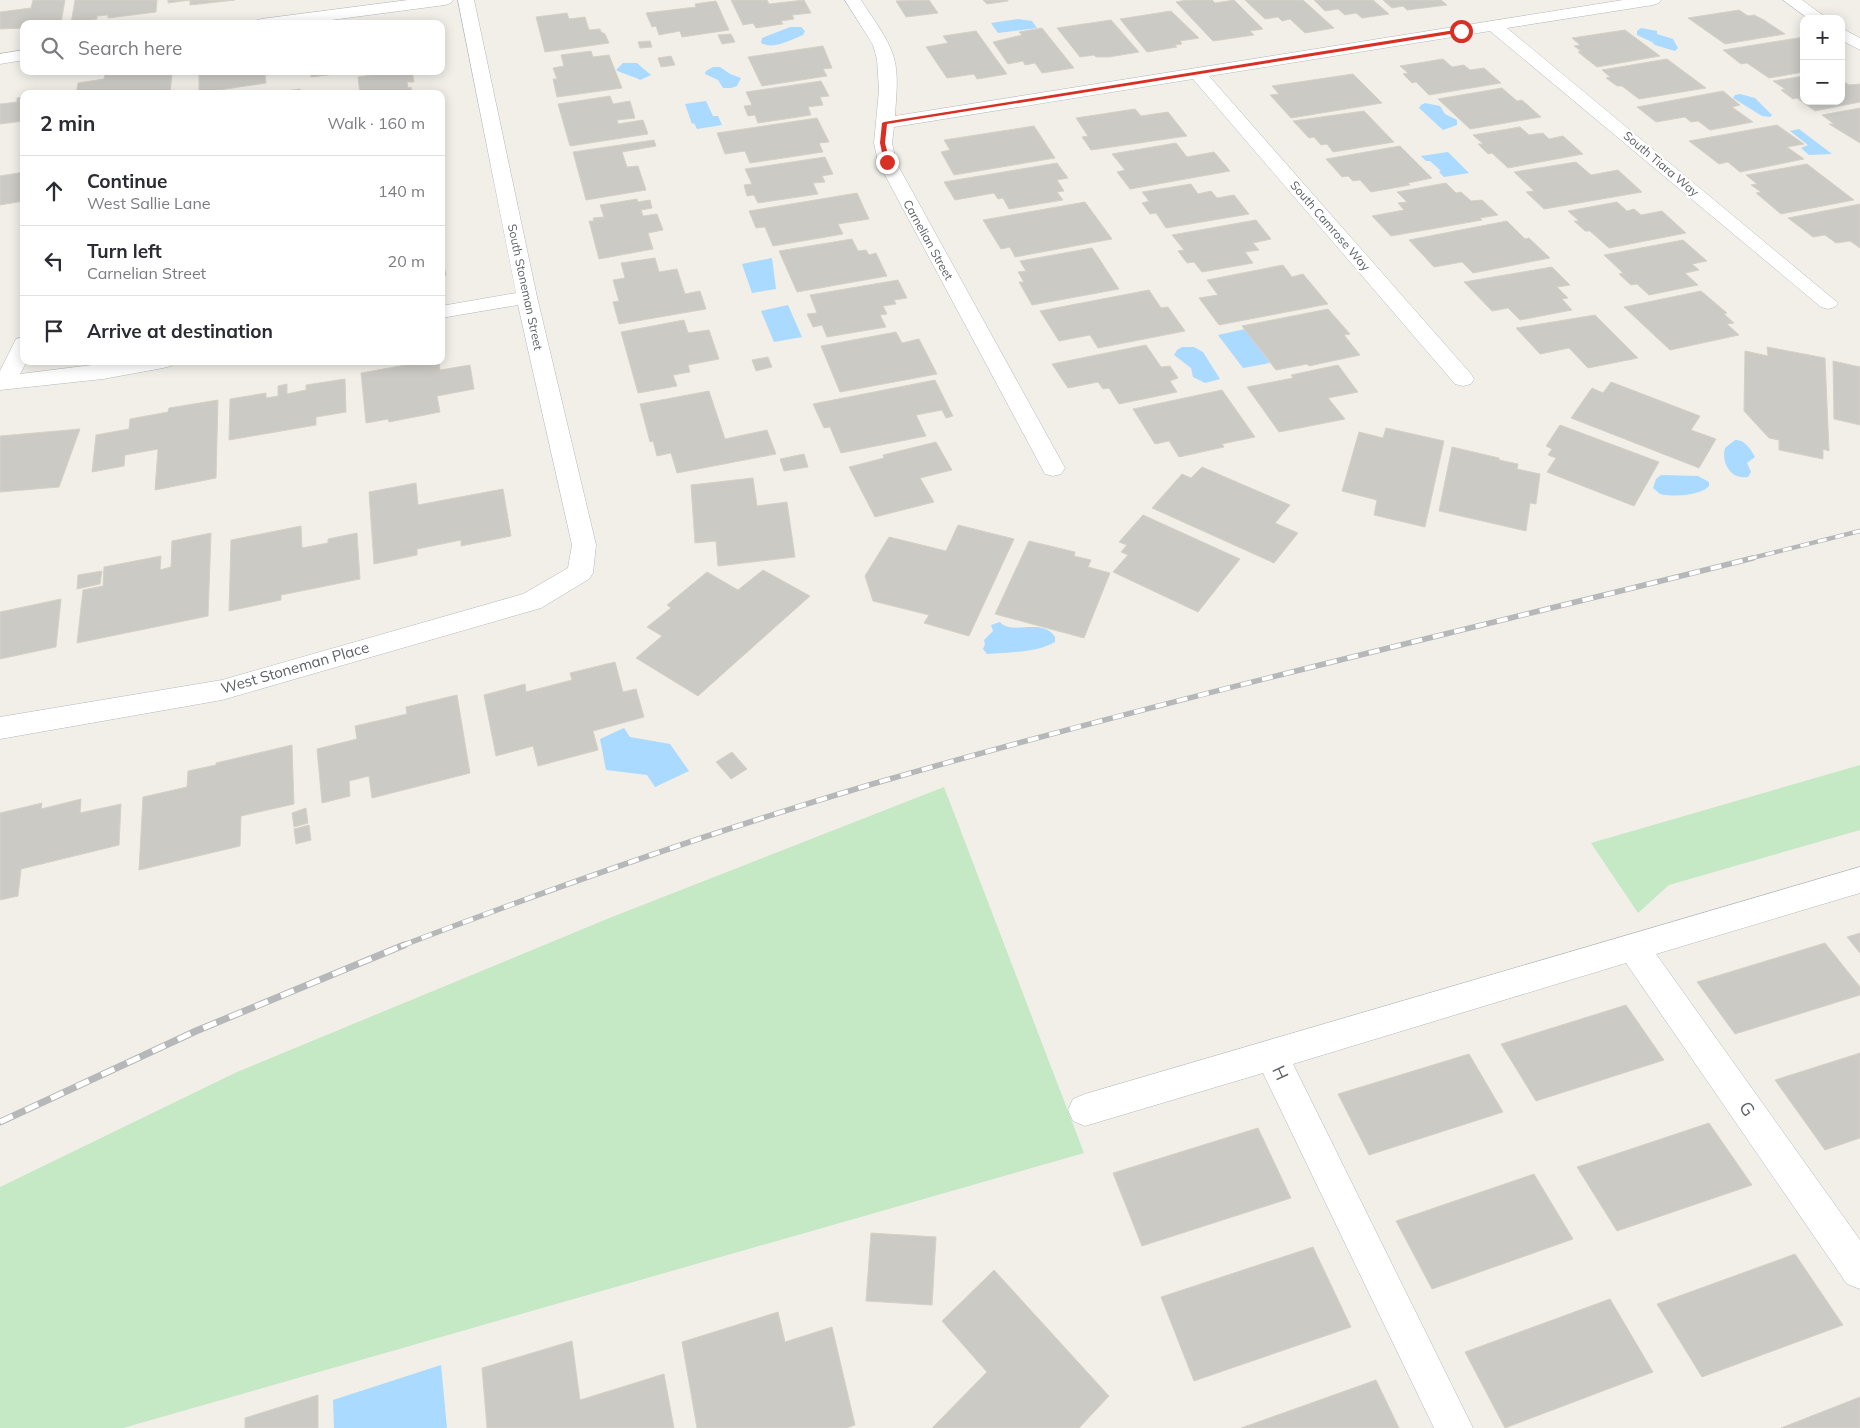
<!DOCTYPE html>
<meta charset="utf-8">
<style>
body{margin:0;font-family:Mulish,sans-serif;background:#f2f2f3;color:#2b2b33}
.controls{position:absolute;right:15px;top:15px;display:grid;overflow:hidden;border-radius:10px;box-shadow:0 2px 12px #0003}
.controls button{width:45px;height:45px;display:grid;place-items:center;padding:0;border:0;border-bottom:1px solid #e1e1e2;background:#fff;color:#2b2b33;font:25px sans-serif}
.stop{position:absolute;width:15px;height:15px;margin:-11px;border:4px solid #d93025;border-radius:50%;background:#fff}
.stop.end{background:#d93025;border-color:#fff;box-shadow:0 1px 5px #0008}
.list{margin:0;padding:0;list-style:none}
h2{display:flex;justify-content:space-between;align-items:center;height:65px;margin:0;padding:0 20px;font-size:21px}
h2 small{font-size:16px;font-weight:400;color:#7c7c81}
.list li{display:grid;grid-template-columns:32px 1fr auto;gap:15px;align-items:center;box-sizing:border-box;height:70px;padding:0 20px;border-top:1px solid #e1e1e2}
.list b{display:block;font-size:19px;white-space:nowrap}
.list p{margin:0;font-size:16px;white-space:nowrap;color:#7c7c81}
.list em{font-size:16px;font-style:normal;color:#7c7c81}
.icon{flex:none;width:28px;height:28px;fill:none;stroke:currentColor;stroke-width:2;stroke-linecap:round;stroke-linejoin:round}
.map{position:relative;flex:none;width:1860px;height:1428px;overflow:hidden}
.search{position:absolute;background:#fff;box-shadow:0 2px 12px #0003;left:20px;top:20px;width:425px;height:55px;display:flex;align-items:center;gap:12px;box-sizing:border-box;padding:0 18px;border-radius:10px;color:#7c7c81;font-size:19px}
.panel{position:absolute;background:#fff;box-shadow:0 2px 12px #0003;left:20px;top:90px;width:425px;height:275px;border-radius:10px}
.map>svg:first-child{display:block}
</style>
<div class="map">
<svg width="1860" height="1428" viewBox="0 0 1860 1428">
<rect width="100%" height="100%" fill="#f1efe8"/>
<!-- green -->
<path fill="#c5e8c5" d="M1860 765V830L1669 885 1638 913 1591 843Z
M944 787 1084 1153 123 1428H0V1187L237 1072 612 917Z"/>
<!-- water -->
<path fill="#aadaff" d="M1018 19 1032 21 1037 28 998 33 991 23Z
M790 27H801L805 31 803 35C790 40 774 50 761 43L762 38Z
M1641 28 1657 31V34L1673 39 1678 48 1675 51 1655 45 1652 42 1637 35V31Z
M623 63H637L651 75 640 80C633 76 623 74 616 70Z
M720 67 730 74 741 78 737 86 731 88H723L718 80 705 74 706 71 713 67Z
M1740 94 1755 98 1772 115 1770 117 1762 116 1733 98 1735 95Z
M706 101 713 116H718L722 125 697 129 694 123 692 124 685 104Z
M1425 103 1440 106 1445 114 1457 120V125L1443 130 1419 108 1421 105Z
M1799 129 1832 154 1809 155 1801 148 1808 145 1790 131Z
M1448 152 1469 173 1444 177 1439 172 1441 171 1430 161H1426L1421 156Z
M772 258 776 289 752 293 742 264Z
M788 305 802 337 774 342 761 311Z
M1245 329 1270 363 1243 368 1218 335Z
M1182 347H1194L1203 352 1220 379 1205 383 1193 377 1191 368 1174 355 1177 350Z
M1735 440C1744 439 1751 449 1755 457L1747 463 1751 472 1748 477C1731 480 1721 463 1725 448Z
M1661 475 1698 476 1709 482V486C1700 496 1673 497 1660 494L1653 488 1656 479Z
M1000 622C1011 636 1042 617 1055 637V642C1036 653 1008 652 987 654L983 649 985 644 984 640 993 631 991 625Z
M624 728 630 737 670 744 689 771 655 787 647 775 606 770 600 739Z
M441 1365 447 1428H334L333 1400Z"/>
<!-- building -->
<path fill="#cccac5" stroke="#d6d1c6" d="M33 0H65L61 23 24 24V28L0 29V12L31 8Z
M75 0H157L156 12 108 18V15L97 16V19L71 23Z
M168 0H235L190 5V0L168 3Z
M731 0H767L769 4 804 0 811 13 792 15 794 19 781 21 783 24 756 28 753 23 743 25Z
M929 0 938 13 906 17 896 1Z
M983 0H1008V1L987 4Z
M1187 0H1212L1215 3 1234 0 1263 29 1250 31 1254 35 1213 41 1176 2Z
M1245 0H1303L1334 28 1305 33 1290 19 1282 21 1278 17 1265 19Z
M1314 0H1373L1389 14 1362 18 1356 13 1345 15 1338 9 1325 11Z
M1383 0H1441L1447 5 1407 10 1403 6 1392 8Z
M716 1 729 30 682 37 680 31 659 35 656 26 652 27 646 13 696 7 695 4Z
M1739 10 1748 16 1754 15 1764 20 1785 34 1725 44 1688 18Z
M1171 11 1199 38 1180 41 1182 44 1175 45 1177 47 1147 52 1120 19Z
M567 13 569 19 585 17 589 30 600 29 601 32 605 34 609 43 545 52 536 17Z
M1111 20 1139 52 1109 57H1096L1094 55 1080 57 1057 28Z
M1042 28 1074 68 1042 73 1035 63 1025 65 1023 61 1008 64 993 42 1022 35 1019 32Z
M1625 30 1660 56 1597 67 1578 52 1581 51 1574 46 1580 45 1572 38Z
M976 31 1007 74 977 79 974 74 947 78 926 47 948 43 943 36Z
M731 34 735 42 722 44 718 35Z
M1804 37V72L1769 78 1747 63 1741 64 1723 50Z
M650 41 652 47 640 48 638 42Z
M823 46 832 68 823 69 827 76 762 86 748 57Z
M591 51 593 57 609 55 622 88 557 97 553 79H557L553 68 564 66 561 55Z
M671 56 675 65 661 67 658 58Z
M1443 59 1452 67 1464 65 1470 70 1484 68 1501 83 1429 95 1416 82 1412 83 1403 74 1408 73 1400 66Z
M1667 59 1706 88 1639 99 1622 86H1617L1606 78 1610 77 1602 70Z
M130 71H180L172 73 170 94H76L78 83 104 79 105 75Z
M199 71H288V72L265 75 266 83 199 93Z
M311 71H350V72L311 77Z
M398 71H412L414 82H407L408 88 411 87 412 94H360L358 77Z
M1353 74 1382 103 1291 118 1270 95 1279 94 1272 86Z
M1804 76V101H1841V80L1849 85 1860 84V102L1815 111 1797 98 1793 99 1781 90 1785 89 1773 81Z
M821 81 829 96 820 97 823 105 808 107 811 115 758 123 755 115 748 116 744 106 752 105 746 92Z
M1502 88 1517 101 1522 100 1541 117 1470 129 1438 99Z
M300 89V94H280V92Z
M1723 91 1740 105 1732 107 1753 122 1710 130 1698 121 1691 122 1685 117 1656 122 1637 107Z
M610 96 613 104 630 101 635 118 617 120 618 124 643 120 648 134 570 146 558 104Z
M24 97V121L0 124V104L17 102V98Z
M1860 108V143L1829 124H1834L1822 115Z
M1135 109 1141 116 1168 112 1187 136 1091 150 1082 137 1088 136 1076 118Z
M1364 111 1394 142 1333 152 1327 144 1321 145 1314 137 1309 138 1293 121Z
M817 118 829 142 819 143 823 152 750 163 745 151 725 154 717 133Z
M1777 125 1804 144 1787 147 1804 159 1740 172 1728 162 1719 164 1689 141Z
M1034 126 1055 158 954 175 941 152 950 150 944 140Z
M1520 127 1529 135 1543 133 1549 139 1563 136 1583 154 1508 168 1492 153 1488 154 1478 144H1483L1473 135Z
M654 140 656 146 622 152 627 167 638 166 646 190 586 200 573 152Z
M1176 143 1187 157 1214 152 1230 171 1130 189 1117 172 1125 170 1112 154Z
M1400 146 1432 178 1408 183 1410 185 1371 192 1360 180 1353 181 1348 176 1342 177 1326 159Z
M825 157 833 174 822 176 825 182 813 183 818 194 758 203 754 195 747 196 744 185 752 184 745 169Z
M1576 162 1591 175 1618 170 1642 192 1544 209 1526 192 1534 191 1514 172Z
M1057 163 1068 178 1057 180 1064 191 1057 192 1063 200 1009 209 1003 198 998 199 994 193 955 200 944 182Z
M1807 164 1854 200 1781 214 1756 193 1761 192 1751 185 1757 184 1746 175Z
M24 172V201L0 205V176Z
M1446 183 1456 193 1461 192 1471 201 1482 200 1498 215 1480 218 1482 220 1391 236 1372 216 1404 210 1398 203 1407 202 1397 192Z
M1191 184 1198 194 1211 191 1217 198 1234 195 1249 214 1166 228 1156 213 1150 214 1142 203 1149 201 1142 192Z
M857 193 869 219 838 224 843 234 773 246 765 227 756 228 749 211Z
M637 199 638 202 650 200 652 208 641 210 643 216 657 214 663 230 648 233 653 249 599 259 589 221H594L593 218 604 217 600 205Z
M1085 202 1112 239 1015 257 1010 247 1001 249 983 220Z
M1617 202 1627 211 1634 209 1641 215 1662 211 1686 233 1609 248 1590 231H1585L1574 221H1579L1568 211Z
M1860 204V248L1850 241 1836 243 1825 235 1813 237 1788 218Z
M1256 220 1271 239 1253 243 1259 250 1245 252 1253 263 1202 272 1194 262 1187 263 1178 251 1184 250 1172 235Z
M1507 221 1525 239 1529 238 1550 258 1473 273 1462 262 1434 267 1409 240Z
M852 239 858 251 866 250 869 255 876 253 887 276 797 292 779 251Z
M1683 240 1707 261 1692 264 1699 270 1685 273 1698 285 1649 295 1637 284 1631 285 1619 274 1623 273 1604 255Z
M1092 248 1119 289 1032 305 1019 282H1024L1018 272 1026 271 1020 261Z
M441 255 446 275 441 276Z
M655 258 659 272 677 269 685 294 700 291 706 309 619 324 613 302 619 301 613 280 625 278 621 263Z
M1283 265 1292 277 1303 274 1328 304 1219 325 1199 298 1218 295 1207 280Z
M1552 267 1570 285 1557 287 1568 298 1562 299 1572 310 1520 320 1508 308 1492 311 1464 282Z
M898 280 907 298 894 300 896 304 883 306 887 314 880 315 886 327 827 337 822 325 813 327 807 314 817 313 810 295Z
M1149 290 1161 308 1168 307 1185 331 1098 348 1090 335 1059 341 1040 311Z
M1701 291 1727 313 1724 314 1734 323 1727 324 1739 335 1670 350 1624 307Z
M1328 309 1350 334 1344 335 1360 355 1309 366 1307 364 1276 370 1242 326Z
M1595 315 1638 358 1588 368 1569 348 1540 354 1516 328Z
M684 320 688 333 709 330 719 359 688 365 690 372 673 375 677 386 638 393 621 332Z
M896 332 902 343 919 339 937 374 840 392 821 346Z
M1146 345 1161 367 1170 366 1178 378 1170 381 1177 392 1119 404 1109 388 1103 389 1098 382 1068 388 1052 364Z
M1767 347 1825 358 1829 451 1823 449V459L1779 450V440L1769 438 1744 411 1745 351 1768 356Z
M768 357 772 367 756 371 752 360Z
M428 361H439L440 370 470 365 474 389 437 396 440 412 389 422 388 419 366 423 361 373Z
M1833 361 1860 367V425L1834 419Z
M1338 365 1358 392 1328 398 1345 419 1279 432 1247 387 1293 378 1291 375Z
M345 379 346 412 316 417V425L229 440 230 399 266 393V398L278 396V386L287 384V394L306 390V385Z
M935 380 953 416 946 418 942 410 916 415 926 436 841 453 830 427 824 428 813 404Z
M1611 382 1700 416 1691 430 1716 439 1699 468 1571 418 1592 388 1603 393Z
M1222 390 1255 437 1222 444 1224 447 1179 457 1169 441 1155 444 1133 409Z
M709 391 725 439 767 430 776 454 677 473 671 453 657 456 653 441 650 442 640 404Z
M218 400 216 478 155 490 158 449 125 455 124 466 92 472 96 435 129 429 130 419 168 412 169 408Z
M1560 425 1659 462 1634 506 1547 472 1556 458 1548 455 1552 449 1546 446Z
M1386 428 1444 441 1425 527 1374 515 1377 500 1342 491 1359 432 1383 438Z
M80 429 59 487 0 492V436Z
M936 442 952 470 920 478 934 502 875 517 849 467 884 458 883 455Z
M1452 447 1499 458V460L1518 464 1517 469 1540 474 1536 504 1530 503 1526 531 1439 511Z
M804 454 808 467 784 471 780 459Z
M1202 467 1290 505 1275 523 1298 533 1274 563 1152 508 1182 474 1191 478Z
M753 478 757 506 787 502 795 557 718 566 716 541 695 543 691 485Z
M416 483 418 505 503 489 511 536 461 546V540L417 549V555L374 564 369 492Z
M1143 515 1240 559 1198 612 1113 572 1128 555 1121 552 1127 545 1119 542Z
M958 525 1014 539 969 636 924 623 929 615 873 601 865 576 889 537 946 551Z
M301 526 302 548 328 543V539L357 533 360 579 281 595V600L229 611 231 540Z
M211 533 208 616 77 643 83 590 103 586 104 567 161 556 160 570 171 567 172 541Z
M1029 541 1075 552 1074 556 1091 560 1088 567 1110 573 1084 638 995 614Z
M763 570 810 596 698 696 636 658 662 636 647 627 671 608 667 605 707 572 738 590Z
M102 571 100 584 77 589 78 575Z
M61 599 56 647 0 659V612Z
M615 662 623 692 636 689 644 717 593 731 598 750 538 766 533 746 496 756 484 695 525 684 526 692 572 680 570 673Z
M457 695 470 773 372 798 369 776 349 781 350 796 322 803 317 749 357 739 355 726 407 714 406 707Z
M292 745 294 804 241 816 240 846 139 870 143 797 187 787 188 771 216 765V763Z
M732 752 747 769 731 779 716 762Z
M81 799 80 813 121 804 119 845 21 869 18 896 0 900V813L42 803 41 809Z
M306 808 308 823 294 827 292 813Z
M309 825 311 840 296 844 294 829Z
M1860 933V953L1847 937Z
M1825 943 1860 987V995L1735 1034 1697 982Z
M1626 1005 1664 1060 1536 1101 1501 1044Z
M1860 1053V1138L1825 1150 1775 1080Z
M1469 1054 1503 1112 1369 1155 1338 1094Z
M1709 1123 1752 1185 1617 1231 1577 1167Z
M1258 1128 1291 1198 1142 1246 1113 1173Z
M1534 1174 1573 1239 1432 1289 1396 1221Z
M871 1233 936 1237 932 1305 866 1301Z
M1313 1247 1351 1327 1194 1381 1161 1297Z
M1795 1254 1843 1325 1702 1377 1657 1304Z
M994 1270 1109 1396 1079 1428H932L987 1372 942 1321Z
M1610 1299 1653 1372 1505 1428 1465 1352Z
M778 1312 785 1342 832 1327 855 1425 846 1428H697L682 1342Z
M572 1341 580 1400 664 1374 674 1428H487L482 1368Z
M1376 1380 1399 1428H1241Z
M318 1395V1428H245V1418Z
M1860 1397V1428H1781Z"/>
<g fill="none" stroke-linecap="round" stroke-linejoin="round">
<!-- minor casing -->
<g stroke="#b5b8bc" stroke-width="1">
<path id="minor" d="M408 0H453L451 3 445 5 301 24H253L255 21 261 19Z
M458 0H474L537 297 596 545 593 573 589 579 541 608 222 700 0 739V717L222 680 523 594 568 568 572 545 518 305 441 318V306L516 293Z
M845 0H861C872 18 888 37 894 58 899 76 896 97 895 116L1623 0H1661L1659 3 1653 5 1507 28 1838 303 1835 307 1828 309 1821 307 1490 31 1209 76 1471 374 1474 379 1471 384 1463 386 1455 384 1193 79 894 127 892 143 896 162 1065 468 1061 474 1053 476 1045 474 878 162 874 143 879 90 877 59 873 45Z
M1783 0H1802L1828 19H1809Z
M1841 28 1860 38V50L1841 40Z
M24 50V60L0 64V54Z
M24 337V361H27L20 374 124 361H174L171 366 163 368 103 379 0 390V371L16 339Z
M1860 867V893L1656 954 1860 1240V1289L1847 1284 1626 963 1293 1064 1473 1428H1434L1263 1073 1085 1126 1073 1121 1068 1110 1073 1099 1085 1094Z"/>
</g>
<!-- minor -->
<use href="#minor" fill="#fff" fill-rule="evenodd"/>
<!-- rail-far2 casing -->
<g stroke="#b6b7b8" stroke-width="4.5">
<path id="rail-far2" d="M1748 559 1860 531"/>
</g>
<!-- rail-far1 casing -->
<g stroke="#b6b7b8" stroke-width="5.5">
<path id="rail-far1" d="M401 946C555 887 711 832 869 785 1161 700 1459 632 1753 558"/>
</g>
<!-- rail casing -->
<g stroke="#b6b7b8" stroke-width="7">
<path id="rail" d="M0 1122 196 1031 404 945"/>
</g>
<!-- rail-far2 -->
<use href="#rail-far2" stroke="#fff" stroke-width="3" stroke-dasharray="9" stroke-linecap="butt"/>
<!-- rail-far1 -->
<use href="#rail-far1" stroke="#fff" stroke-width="4" stroke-dasharray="11" stroke-linecap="butt"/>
<!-- rail -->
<use href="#rail" stroke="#fff" stroke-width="5" stroke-dasharray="14" stroke-linecap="butt"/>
</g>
<!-- route -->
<path fill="#d93025" d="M1461 29 1463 32 887 124 885 143 890 162 887 164 884 162 880 143 882 123 884 122Z"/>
<g text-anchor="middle" stroke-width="4.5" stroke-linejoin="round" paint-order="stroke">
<!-- far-street labels -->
<g font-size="12" fill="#5f6368" stroke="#fff">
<text transform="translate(1661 164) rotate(40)" y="4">South Tiara Way</text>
<text transform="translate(1330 226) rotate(49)" y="4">South Camrose Way</text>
<text transform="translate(928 240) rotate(61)" y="4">Carnelian Street</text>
<text transform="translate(525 287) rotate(78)" y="4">South Stoneman Street</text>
</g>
<!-- street labels -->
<g font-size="15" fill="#5f6368" stroke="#fff">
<text transform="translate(295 668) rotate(-16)" y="5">West Stoneman Place</text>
</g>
<!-- near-street labels -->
<g font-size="18" fill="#5f6368" stroke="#fff">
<text transform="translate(1280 1073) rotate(65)" y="6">H</text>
<text transform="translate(1747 1109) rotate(55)" y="6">G</text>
</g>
</g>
</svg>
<div class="controls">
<button>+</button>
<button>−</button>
</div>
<div class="stop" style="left:1461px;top:31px"></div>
<div class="stop end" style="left:887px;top:162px"></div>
<div class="search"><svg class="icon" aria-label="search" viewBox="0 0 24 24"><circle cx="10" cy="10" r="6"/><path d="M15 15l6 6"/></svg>Search here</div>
<section class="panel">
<h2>2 min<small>Walk · 160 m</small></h2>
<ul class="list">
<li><svg class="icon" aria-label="ahead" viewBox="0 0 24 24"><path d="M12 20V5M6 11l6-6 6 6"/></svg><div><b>Continue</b><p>West Sallie Lane</p></div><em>140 m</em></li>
<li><svg class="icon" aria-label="left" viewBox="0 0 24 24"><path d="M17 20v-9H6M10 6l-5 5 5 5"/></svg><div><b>Turn left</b><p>Carnelian Street</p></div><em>20 m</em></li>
<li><svg class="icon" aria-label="arrive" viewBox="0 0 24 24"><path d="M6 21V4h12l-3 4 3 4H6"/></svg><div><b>Arrive at destination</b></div></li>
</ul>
</section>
</div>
